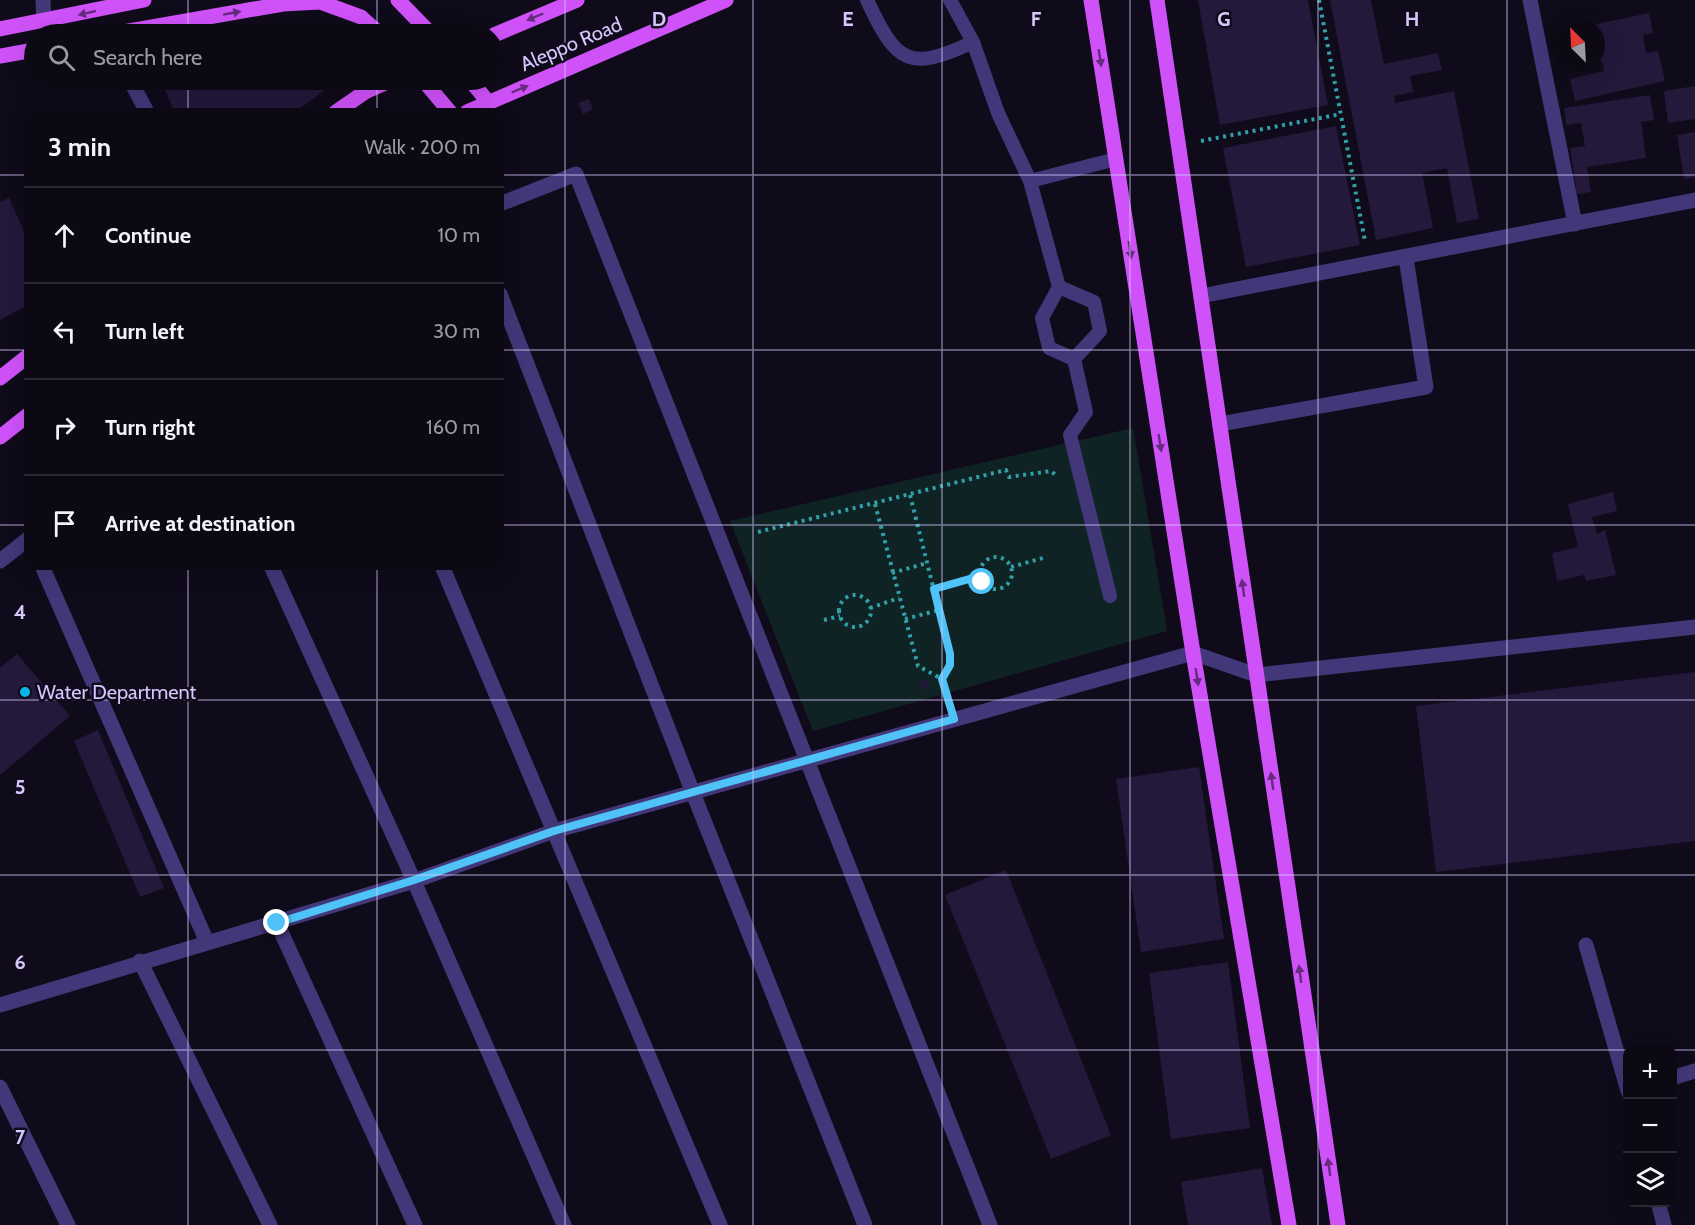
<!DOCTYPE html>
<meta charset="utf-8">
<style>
body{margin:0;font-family:Cabin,sans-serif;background:#15111d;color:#f1f3f6}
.controls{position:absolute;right:18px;bottom:18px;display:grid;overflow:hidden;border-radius:12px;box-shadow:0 6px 24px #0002}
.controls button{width:54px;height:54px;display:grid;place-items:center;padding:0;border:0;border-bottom:2px solid #2c2934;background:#0c0814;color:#f1f3f6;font:30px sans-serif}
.compass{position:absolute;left:1551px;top:18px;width:54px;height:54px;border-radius:50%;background:#0c0814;box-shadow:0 6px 24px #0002;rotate:336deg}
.stop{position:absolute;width:18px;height:18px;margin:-14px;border:4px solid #4fc3f7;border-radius:50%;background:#fff}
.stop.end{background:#4fc3f7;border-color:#fff;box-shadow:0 2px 6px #0008}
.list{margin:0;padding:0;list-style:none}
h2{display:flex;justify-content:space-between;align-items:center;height:78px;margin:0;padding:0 24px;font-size:26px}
h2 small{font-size:20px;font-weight:400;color:#9a9aa0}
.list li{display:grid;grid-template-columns:39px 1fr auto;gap:18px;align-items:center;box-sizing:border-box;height:96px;padding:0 24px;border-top:2px solid #2c2934}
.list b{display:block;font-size:22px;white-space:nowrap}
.list em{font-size:20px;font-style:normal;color:#9a9aa0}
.icon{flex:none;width:33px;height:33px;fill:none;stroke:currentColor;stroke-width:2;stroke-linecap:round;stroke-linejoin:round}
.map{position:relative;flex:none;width:1695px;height:1225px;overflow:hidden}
.search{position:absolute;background:#0c0814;box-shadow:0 6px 24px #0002;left:24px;top:24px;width:480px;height:66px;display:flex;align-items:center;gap:15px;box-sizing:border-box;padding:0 21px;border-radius:33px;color:#9a9aa0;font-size:22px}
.panel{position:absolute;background:#0c0814;box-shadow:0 6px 24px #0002;left:24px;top:108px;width:480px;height:462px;border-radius:12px}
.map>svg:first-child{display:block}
</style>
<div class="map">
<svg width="1695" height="1225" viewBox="0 0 1695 1225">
<rect width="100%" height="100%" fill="#100b1b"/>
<!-- green -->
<path fill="#0f2325" d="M1133 428 1167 631 813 731 730 521Z"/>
<!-- building -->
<path fill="#24183b" d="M1198 0H1308L1328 105 1220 125Z
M1330 0H1371L1384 64 1438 53 1442 70 1410 76 1413 92 1394 96 1395 103 1454 91 1479 219 1457 223 1447 168 1422 173 1433 228 1376 240Z
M1649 13 1653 33 1643 35 1646 53 1658 51 1665 81 1575 101 1570 79 1604 71 1602 61 1596 62V27L1588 26Z
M319 27 323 34H289Z
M1570 63H1586V64L1571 67Z
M160 80H339L295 112H175Z
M1695 86V119L1668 123 1664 91Z
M1650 95 1654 120 1641 122 1646 158 1587 167 1591 192 1577 194 1570 148 1585 146 1581 123 1566 125 1564 108Z
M589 99 593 109 583 114 578 103Z
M1336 126 1360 245 1246 267 1223 148Z
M1695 132V177L1684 179 1677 135Z
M9 198 28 240V305L0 320V202Z
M1613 492 1617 511 1592 517 1597 534 1605 530 1616 575 1586 581 1584 575 1557 581 1552 553 1578 547 1568 504Z
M17 654 70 716 0 775V668Z
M1695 672V841L1436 872 1416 706Z
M927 680 929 687 922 690 920 683Z
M98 730 164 888 140 897 74 741Z
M1199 767 1224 939 1141 952 1116 779Z
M1006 870 1111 1135 1051 1159 945 895Z
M1228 962 1250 1128 1171 1139 1149 973Z
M1262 1168 1272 1225H1188L1181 1182Z"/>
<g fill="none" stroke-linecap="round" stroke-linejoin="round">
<!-- path -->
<path stroke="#30a1a8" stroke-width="4" stroke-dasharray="3 4.5" stroke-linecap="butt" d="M1319 0 1365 241
M1201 141 1341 114
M910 495 950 654V665L942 679 948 698
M875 504 918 666 942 679
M758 532 1006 470 1009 477 1051 471 1058 477
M980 573a16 16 0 1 1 32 0a16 16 0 1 1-32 0Z
M1011 567 1043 558
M892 573 927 563
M934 589 980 576
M839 611a16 16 0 1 1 32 0a16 16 0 1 1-32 0Z
M870 608 899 598
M905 619 939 610
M824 620 840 616"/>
<!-- service -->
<path stroke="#423879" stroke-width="14" d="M867 0C896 62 908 73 973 42
M950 0 973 42 998 113 1030 181 1116 159
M1030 181 1059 287 1042 318 1049 348 1074 359 1086 412 1070 435 1110 596
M1059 287 1094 302 1100 331 1074 359"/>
<!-- minor -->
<path stroke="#423879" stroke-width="15" d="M43 0 44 22
M1530 0 1575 224
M130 80 147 112
M500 204 576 174 990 1225
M500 294 693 793 865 1225
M1201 296 1695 200
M1220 424 1426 387 1406 258
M0 561 28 539
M42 566 207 942
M271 566 414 881 564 1225
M442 566 720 1225
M277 923 415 1225
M1586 945 1628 1091
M140 961 270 1225
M1672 1078 1695 1071
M0 1087 68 1225
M1658 1202 1664 1225"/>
<!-- tertiary -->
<path stroke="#423879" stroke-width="15" d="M0 1005 414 881 554 831 1193 653 1256 675 1695 627"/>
<!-- primary -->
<path stroke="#cf52f9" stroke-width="15" d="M398 0 431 34
M1091 0 1193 653 1289 1225
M1157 0 1338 1225
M0 29 144 0
M112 34 283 4 320 2 361 17 380 34
M494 35 577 0
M0 56 34 50
M423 80 450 112
M470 80 489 103
M336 112 365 92 392 80
M467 112 726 0
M0 378 28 356
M0 437 28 415"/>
</g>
<!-- one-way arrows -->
<defs><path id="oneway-solid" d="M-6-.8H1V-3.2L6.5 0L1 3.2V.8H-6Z" transform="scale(1.5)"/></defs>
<g fill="#662b7f">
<use href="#oneway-solid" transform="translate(87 13) rotate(167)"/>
<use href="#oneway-solid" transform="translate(232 13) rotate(-10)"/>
<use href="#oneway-solid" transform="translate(535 17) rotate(157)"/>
<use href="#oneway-solid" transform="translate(1100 58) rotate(81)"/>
<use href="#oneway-solid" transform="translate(520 89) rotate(-23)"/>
<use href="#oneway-solid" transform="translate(1130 250) rotate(81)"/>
<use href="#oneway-solid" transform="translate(1160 443) rotate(81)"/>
<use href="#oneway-solid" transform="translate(1243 588) rotate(-98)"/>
<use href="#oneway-solid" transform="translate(1197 677) rotate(81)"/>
<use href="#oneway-solid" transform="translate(1272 781) rotate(-98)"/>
<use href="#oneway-solid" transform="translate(1300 974) rotate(-98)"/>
<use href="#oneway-solid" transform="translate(1329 1167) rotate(-98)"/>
</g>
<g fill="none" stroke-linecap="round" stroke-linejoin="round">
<!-- route -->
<path stroke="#4fc3f7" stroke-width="8" d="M277 923 414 880 554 831 954 719 942 679 950 665V654L934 589 980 576 982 582"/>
</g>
<!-- grid -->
<path fill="none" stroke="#d4c7fd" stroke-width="1.5" stroke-opacity="0.55" d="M188 0V34M377 0V34M565 0V1225M753 0V1225M942 0V1225M1130 0V1225M1318 0V1225M1507 0V1225M188 80V112M377 80V112M0 175H28M500 175H1695M0 350H28M500 350H1695M0 525H28M500 525H1695M188 566V1225M377 566V1225M0 700H1695M0 875H1695M0 1050H1628M1672 1050H1695"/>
<!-- markers -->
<circle fill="#08b7e9" stroke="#100b1b" stroke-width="2" cx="25" cy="692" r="6"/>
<g text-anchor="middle" stroke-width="5" stroke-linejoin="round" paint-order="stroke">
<!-- street labels -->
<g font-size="20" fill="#d4c7fd" stroke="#100b1b">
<text transform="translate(571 44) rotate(-23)" y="7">Aleppo Road</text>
</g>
<!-- poi labels -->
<g font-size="20" fill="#d4c7fd" stroke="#100b1b" text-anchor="start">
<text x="37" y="699">Water Department</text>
</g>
</g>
<g font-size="20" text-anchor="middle" font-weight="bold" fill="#d4c7fd" stroke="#100b1b" stroke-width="5" stroke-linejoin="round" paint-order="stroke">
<text x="659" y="26">D</text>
<text x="848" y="26">E</text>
<text x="1036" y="26">F</text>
<text x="1224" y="26">G</text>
<text x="1412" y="26">H</text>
<text x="20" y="619">4</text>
<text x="20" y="794">5</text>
<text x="20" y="969">6</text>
<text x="20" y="1144">7</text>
</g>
</svg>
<div class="controls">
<button>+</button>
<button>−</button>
<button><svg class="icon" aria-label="layers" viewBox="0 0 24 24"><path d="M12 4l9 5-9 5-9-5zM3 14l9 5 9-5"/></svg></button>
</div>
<svg class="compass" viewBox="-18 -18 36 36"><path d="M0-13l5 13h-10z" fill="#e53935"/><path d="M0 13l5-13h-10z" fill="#9a9aa0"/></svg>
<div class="stop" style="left:982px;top:582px"></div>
<div class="stop end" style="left:277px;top:923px"></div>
<div class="search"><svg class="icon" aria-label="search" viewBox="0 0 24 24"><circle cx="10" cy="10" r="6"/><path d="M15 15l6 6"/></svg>Search here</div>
<section class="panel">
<h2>3 min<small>Walk · 200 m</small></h2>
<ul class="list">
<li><svg class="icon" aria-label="ahead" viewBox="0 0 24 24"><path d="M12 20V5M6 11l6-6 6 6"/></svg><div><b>Continue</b></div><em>10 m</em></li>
<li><svg class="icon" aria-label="left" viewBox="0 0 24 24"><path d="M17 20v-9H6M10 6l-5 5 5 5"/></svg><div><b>Turn left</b></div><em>30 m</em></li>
<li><svg class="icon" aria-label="right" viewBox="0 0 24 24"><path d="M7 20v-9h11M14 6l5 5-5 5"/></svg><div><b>Turn right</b></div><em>160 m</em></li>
<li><svg class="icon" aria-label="arrive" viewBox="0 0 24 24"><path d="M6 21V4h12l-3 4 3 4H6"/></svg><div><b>Arrive at destination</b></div></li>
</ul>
</section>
</div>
